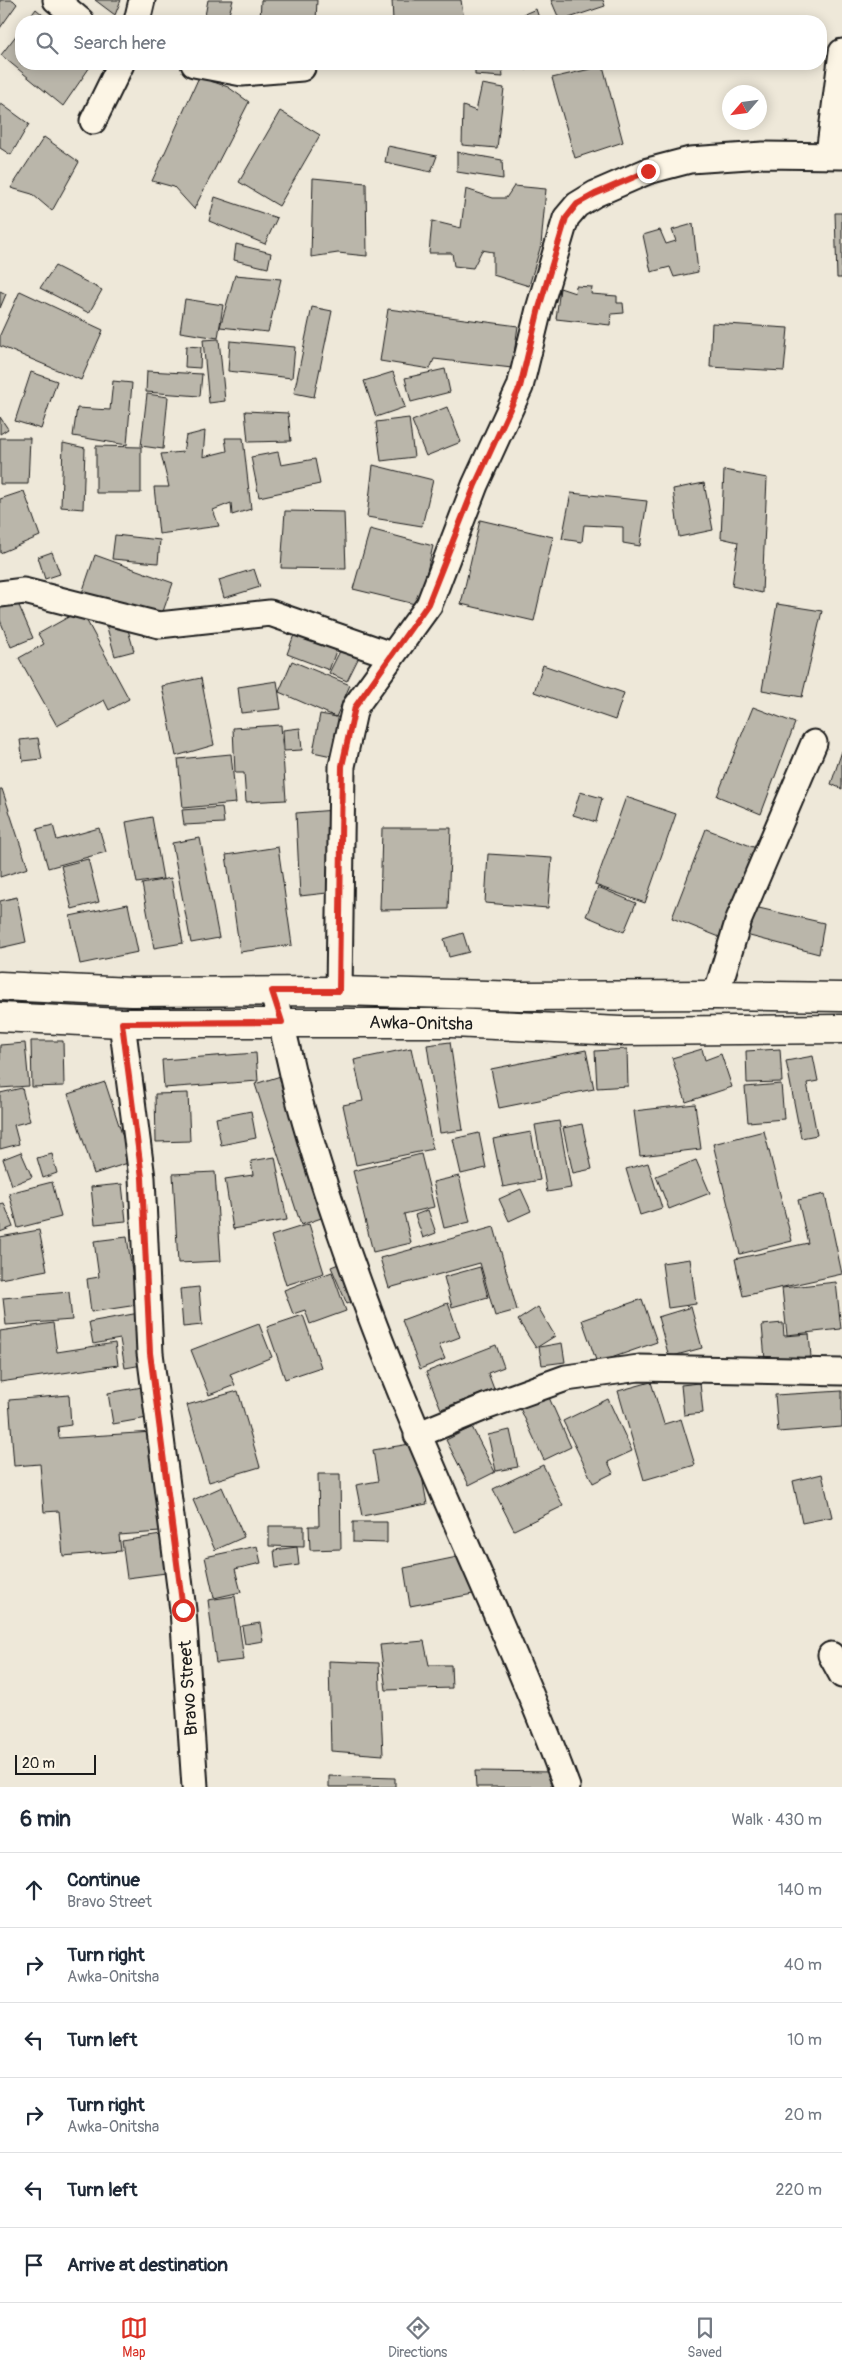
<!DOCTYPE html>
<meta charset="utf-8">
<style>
body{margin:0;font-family:Pangolin,sans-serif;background:#f2f2f3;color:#1f2937}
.compass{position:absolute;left:722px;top:85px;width:45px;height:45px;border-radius:50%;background:#fff;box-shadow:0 2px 12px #0003;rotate:242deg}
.scale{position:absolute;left:15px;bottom:12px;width:81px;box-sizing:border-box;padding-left:5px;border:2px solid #1c1c1c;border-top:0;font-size:14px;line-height:18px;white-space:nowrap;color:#1c1c1c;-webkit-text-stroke:4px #fcf5e5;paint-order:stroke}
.stop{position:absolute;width:15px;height:15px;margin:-11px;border:4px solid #d93025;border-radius:50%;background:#fff}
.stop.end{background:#d93025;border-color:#fff;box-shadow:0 1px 5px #0008}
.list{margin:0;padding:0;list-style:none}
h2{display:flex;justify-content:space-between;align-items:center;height:65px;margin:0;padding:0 20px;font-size:21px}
h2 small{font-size:16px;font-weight:400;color:#747a83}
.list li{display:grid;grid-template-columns:32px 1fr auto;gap:15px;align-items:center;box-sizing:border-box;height:75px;padding:0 20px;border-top:1px solid #e0e1e3}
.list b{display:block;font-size:19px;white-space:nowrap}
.list p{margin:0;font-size:16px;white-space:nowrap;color:#747a83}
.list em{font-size:16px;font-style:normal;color:#747a83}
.icon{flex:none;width:28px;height:28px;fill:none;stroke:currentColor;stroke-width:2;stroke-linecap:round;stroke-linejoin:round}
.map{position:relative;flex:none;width:842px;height:1787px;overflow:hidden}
.search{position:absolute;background:#fff;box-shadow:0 2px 12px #0003;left:15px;right:15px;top:15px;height:55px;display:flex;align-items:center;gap:12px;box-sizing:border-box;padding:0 18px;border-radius:20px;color:#747a83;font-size:19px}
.sheet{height:515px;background:#fff}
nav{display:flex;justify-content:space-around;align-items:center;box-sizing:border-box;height:70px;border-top:1px solid #e0e1e3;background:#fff;font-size:14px;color:#747a83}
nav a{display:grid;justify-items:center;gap:2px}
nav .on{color:#d93025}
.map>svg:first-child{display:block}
</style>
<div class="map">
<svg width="842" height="1787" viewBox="0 0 842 1787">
<rect width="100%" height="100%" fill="#eee8d9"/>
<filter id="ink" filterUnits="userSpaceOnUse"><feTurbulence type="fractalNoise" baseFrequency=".02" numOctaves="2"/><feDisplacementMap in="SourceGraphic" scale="10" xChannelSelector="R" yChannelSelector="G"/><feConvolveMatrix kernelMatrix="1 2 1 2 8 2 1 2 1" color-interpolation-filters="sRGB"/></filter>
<g filter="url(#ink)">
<!-- building -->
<path fill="#bab6aa" stroke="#1c1c1c" d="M0 0H13L17 4 0 28Z
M95 0H121L115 15Z
M208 0H233L227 21H204Z
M261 0H317L316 21H260Z
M392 0H461L464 21H393Z
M551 0H603L605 6 560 21Z
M36 9 50 21H27Z
M536 9 540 21H508Z
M21 29V64H92L63 106 1 55Z
M475 64H502L503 77 475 75Z
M523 64H541L526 70Z
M603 66 623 142 575 158 552 78Z
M199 77 228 87 249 102 194 209 174 187 152 181Z
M482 84 504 88 497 148 462 145 463 106 476 111Z
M0 103 29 124 11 155 0 148Z
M280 111 320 135 279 206 239 182Z
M44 137 79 162 52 211 32 194 11 188Z
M388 146 437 156 431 172 385 162Z
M457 152 502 160 503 179 457 172Z
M313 178 366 183 367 256 338 253 311 257Z
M514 186 546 189 541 245 529 286 493 275V252L482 250 473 268 454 266 452 253H429L432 221 461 228 466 189 493 198H506Z
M215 197 277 218 265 244 209 221Z
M835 213H842V278H837Z
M693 224 698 272 674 277 670 267 651 272 643 235 660 230 666 244 676 241 672 230Z
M236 244 271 253 268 268 234 260Z
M55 266 102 290 89 313 40 288Z
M235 275 281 279 268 332 220 327Z
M576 286 592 287 591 294 617 296V303H623L624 313 611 314 610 325 556 319 560 288 575 293Z
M0 291 6 294 0 308Z
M20 291 103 330 81 380 0 346V335Z
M185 299 223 305 218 338 180 332Z
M312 307 332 311 314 397 294 393Z
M388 309 518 326 512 368 434 359 430 369 380 361Z
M712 323 788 328 784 371 710 367Z
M219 339 225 401 209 403 203 340Z
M230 341 295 347 292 378 228 371Z
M186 346 201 347 200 368 185 367Z
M445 369 450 392 411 402 405 378Z
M147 371 202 374 200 396 146 392Z
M31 372 57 381 41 429 15 421Z
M393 372 405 407 376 417 364 381Z
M113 381 132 383 127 445 73 436 77 408 110 410Z
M147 394 168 397 163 449 141 446Z
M447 407 461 442 426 456 412 421Z
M245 411 288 413 291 441 248 442Z
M0 417 8 429 0 434Z
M409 418 414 457 381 461 376 422Z
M205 431 203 457 227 451 225 438H243L251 509 232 515 231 503 213 510 219 526 159 534 154 487H169L161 454 183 452 186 436Z
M0 438H30L28 484H0Z
M63 443 85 448 83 509 61 507Z
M96 446 141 447V493H96Z
M278 452 281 465 315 459 320 484 259 497 251 457Z
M373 465 433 480 422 526 367 517Z
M724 470 767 478 762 593 732 586 738 542 721 538Z
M704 483 713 530 679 537 673 489Z
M24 491 40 536 0 553V499Z
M571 493 647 501 640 546 623 543V527L584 525 582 542 562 539Z
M285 511 344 512 346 569 281 568Z
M480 520 553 537 534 621 461 604Z
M370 529 433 546 419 605 353 589Z
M115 535 160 540 158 563 112 559Z
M52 552 60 574 45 579 38 557Z
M95 555 173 583 160 620 82 593Z
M254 569 260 587 224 598 219 580Z
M17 601 33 638 11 647 0 620V608Z
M777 604 822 611 802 697 762 690Z
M81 610 129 699 109 710 104 700 57 726 19 658 44 644 38 634Z
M125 619 134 651 115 656 106 624Z
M295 632 337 648 329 670 287 654Z
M342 647 360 655 347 681 329 673Z
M292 661 350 685 336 717 279 692Z
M543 665 624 693 615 720 534 692Z
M201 678 214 745 176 756 162 686Z
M277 681 281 709 241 713 238 687Z
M753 707 795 723 761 814 717 796Z
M320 714 348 719 341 758 313 752Z
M281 725 286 800 246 802 244 773H235L233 728Z
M300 728 302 750 284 751 283 730Z
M38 738 42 759 23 761 20 740Z
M842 751V789L831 784Z
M231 754 236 803 183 808 178 759Z
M0 789H2L28 868 0 877Z
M580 792 602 798 596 822 573 815Z
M626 797 676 814 645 903 595 885Z
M222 807 224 823 184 825 182 810Z
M335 810 336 892 300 896 296 813Z
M152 817 163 879 137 883 126 822Z
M53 825 57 840 99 828 106 852 48 868 37 829Z
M382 828H451L448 909 380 910Z
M706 829 756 848 722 938 672 918Z
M200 838 219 938 191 943 172 843Z
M278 847 292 945 240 952 226 855Z
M488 854 552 858 548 908 485 903Z
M88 859 99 902 72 909 61 866Z
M171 878 183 943 154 948 142 884Z
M598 887 636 903 624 932 586 916Z
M17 897 26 942 0 948V901Z
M128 904 138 952 80 964 70 916Z
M750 906 824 923 819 954 742 934Z
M463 933 469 952 449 957 444 939Z
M31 1041H63L64 1086 32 1087Z
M450 1042 463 1130 440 1133 427 1045Z
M25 1043 29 1086 0 1088V1045Z
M411 1048 433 1149 356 1165 343 1105 363 1101 354 1060Z
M627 1049 628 1086 597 1088 595 1051Z
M702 1049 705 1060 721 1054 732 1087 686 1102 672 1058Z
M780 1049 782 1082 747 1083 746 1051Z
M586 1050 594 1089 499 1108 491 1069Z
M256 1053 258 1081 164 1088 162 1060Z
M813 1056 818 1081 807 1083 817 1135 801 1138 786 1061Z
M287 1074 333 1214 301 1225 255 1084Z
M105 1082 131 1162 94 1174 68 1094Z
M781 1084 784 1119 748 1122 745 1087Z
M22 1088 30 1121 14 1125 19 1144 0 1149V1093Z
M188 1093 190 1141 156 1142 155 1094Z
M695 1104 701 1149 640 1156 634 1111Z
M251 1111 256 1138 221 1145 216 1118Z
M559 1121 571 1188 547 1192 535 1125Z
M582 1124 592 1169 573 1173 563 1128Z
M764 1131 792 1241 740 1254 713 1144Z
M531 1132 540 1180 503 1187 493 1139Z
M479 1133 486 1168 461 1174 453 1139Z
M21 1152 32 1177 12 1185 3 1159Z
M52 1154 57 1173 43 1178 37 1158Z
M421 1154 434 1207 404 1214 411 1243 373 1252 353 1171Z
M275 1157 287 1220 233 1229 225 1179 253 1175 251 1161Z
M696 1160 710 1193 669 1209 656 1176Z
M648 1163 662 1208 640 1215 626 1169Z
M215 1172 221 1261 178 1263 173 1174Z
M459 1176 470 1222 444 1228 433 1182Z
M52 1182 61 1217 18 1228 9 1193Z
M122 1184 126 1221 95 1224 91 1187Z
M521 1189 531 1211 509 1221 499 1199Z
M825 1194 842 1274 743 1296 735 1259 808 1243 798 1200Z
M4 1203 13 1227 0 1232V1204Z
M428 1210 436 1233 423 1238 415 1215Z
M309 1224 324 1273 286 1285 271 1236Z
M494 1227 517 1310 495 1316 480 1263 389 1288 380 1258Z
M39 1230 47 1270 0 1279V1237Z
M127 1237 137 1305 91 1312 87 1279 99 1277 94 1241Z
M690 1259 696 1304 668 1308 662 1263Z
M346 1261 362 1298 347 1304 331 1267Z
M480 1267 488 1297 452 1307 444 1277Z
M332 1272 346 1311 310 1324 305 1310 293 1314 284 1290Z
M836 1282 841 1329 787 1335 782 1288Z
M199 1287 202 1325 183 1327 180 1289Z
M69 1292 72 1320 6 1325 3 1298Z
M642 1299 657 1342 597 1363 582 1320Z
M448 1303 460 1337 439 1345 445 1359 420 1369 402 1320Z
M538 1307 555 1336 536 1348 518 1320Z
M691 1307 702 1348 669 1357 658 1317Z
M139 1313 148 1364 125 1368 120 1339 93 1344 89 1322Z
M303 1315 321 1367 285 1379 267 1327Z
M53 1323 57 1352 115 1343 118 1365 0 1382V1331Z
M783 1323 784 1336 809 1334 811 1357 765 1360 762 1325Z
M259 1324 272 1357 230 1374 235 1385 209 1395 191 1350Z
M562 1343 565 1362 542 1365 539 1347Z
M496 1345 504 1367 488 1373 494 1389 441 1409 426 1372Z
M651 1382 664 1424 681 1419 695 1465 644 1480 618 1391Z
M700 1383 703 1413 684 1415 681 1385Z
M148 1386 153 1417 113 1424 108 1393Z
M238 1391 260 1467 209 1482 187 1405Z
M842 1391V1427L778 1432 775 1395Z
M547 1393 571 1447 544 1460 519 1406Z
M69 1395 71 1425 58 1427 59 1438 153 1432 160 1532 119 1535 121 1551 63 1556 59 1511 44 1512 40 1464 14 1466 9 1400Z
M608 1399 632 1451 608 1462 613 1473 593 1483 563 1421Z
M472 1427 495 1472 469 1485 446 1440Z
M510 1430 518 1467 496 1471 488 1435Z
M416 1443 427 1504 362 1516 356 1485 378 1481 373 1450Z
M543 1465 563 1506 514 1530 493 1489Z
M318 1474H340L341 1549 310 1550 309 1526H319Z
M822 1474 832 1517 802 1523 793 1481Z
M222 1487 244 1537 215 1550 193 1500Z
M353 1522H387V1543L353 1542Z
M269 1526H304V1547L269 1546Z
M161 1535 166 1573 127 1578 122 1541Z
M257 1546 261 1563 235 1569 241 1592 214 1598 205 1557Z
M297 1547 299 1565 276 1568 274 1550Z
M462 1556 473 1594 410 1606 404 1568Z
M235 1596 244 1660 216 1663 208 1600Z
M260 1623 263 1641 245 1644 242 1626Z
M424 1641 429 1665H451L452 1688 386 1690 380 1645Z
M329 1661 379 1663 383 1755 331 1751Z
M475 1771 554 1772 557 1787H476Z
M329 1776 395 1778V1787H329Z"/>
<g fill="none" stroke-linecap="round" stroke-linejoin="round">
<!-- minor casing -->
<g stroke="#1c1c1c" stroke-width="29">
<path id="minor" d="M56 0 81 21
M137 21 142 0
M194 64 242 73 302 68
M93 121 121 64
M829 154 842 52
M0 594 24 591 159 625 270 613 391 655
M272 991C284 1028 290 1065 300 1103 318 1169 340 1233 364 1298 425 1464 505 1621 567 1787
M339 991 342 766 355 707 429 605 475 485 520 387 539 309 566 218 577 205 595 194 648 171 690 160 763 155 842 156
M716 995 739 919 814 743
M122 1023 142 1178 150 1353 183 1610 195 1787
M417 1435 485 1407 566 1378 639 1368 842 1372
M831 1655 842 1675"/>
</g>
<!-- primary casing -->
<g stroke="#1c1c1c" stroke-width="31">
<path id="primary" d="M0 986 131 992 339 991 521 996 716 995 842 997
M0 1017 122 1023H452L620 1031 842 1029"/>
</g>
<!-- minor -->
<use href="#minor" stroke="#fcf5e5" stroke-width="25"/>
<!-- primary -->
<use href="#primary" stroke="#fcf5e5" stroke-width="28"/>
</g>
</g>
<g fill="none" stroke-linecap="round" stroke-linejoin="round" filter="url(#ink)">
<!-- route -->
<path stroke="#d93025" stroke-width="6" d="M183 1610 150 1353 142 1178 122 1023 282 1022 272 991H339L342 766 355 707 428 604 475 485 520 387 539 308 566 218 577 204 595 194 648 171"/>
</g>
<g text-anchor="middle" stroke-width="4" stroke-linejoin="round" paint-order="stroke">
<!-- street labels -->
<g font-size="18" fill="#1c1c1c" stroke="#fcf5e5">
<text transform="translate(421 1023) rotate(1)" y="6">Awka-Onitsha</text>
<text transform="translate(188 1688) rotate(-94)" y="6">Bravo Street</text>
</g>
</g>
</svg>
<svg class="compass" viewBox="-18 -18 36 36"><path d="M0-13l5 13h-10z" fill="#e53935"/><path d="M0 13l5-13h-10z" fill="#747a83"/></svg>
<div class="scale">20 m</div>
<div class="stop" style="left:183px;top:1610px"></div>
<div class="stop end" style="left:648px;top:171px"></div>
<div class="search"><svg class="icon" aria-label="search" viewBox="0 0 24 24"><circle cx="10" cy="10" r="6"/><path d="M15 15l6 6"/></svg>Search here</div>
</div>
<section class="sheet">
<h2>6 min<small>Walk · 430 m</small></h2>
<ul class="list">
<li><svg class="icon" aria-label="ahead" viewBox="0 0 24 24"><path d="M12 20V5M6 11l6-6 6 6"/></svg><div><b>Continue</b><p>Bravo Street</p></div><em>140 m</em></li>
<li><svg class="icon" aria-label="right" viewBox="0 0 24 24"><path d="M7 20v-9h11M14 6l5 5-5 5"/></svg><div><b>Turn right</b><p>Awka-Onitsha</p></div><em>40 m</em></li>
<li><svg class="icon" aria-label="left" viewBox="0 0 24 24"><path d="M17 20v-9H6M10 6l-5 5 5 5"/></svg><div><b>Turn left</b></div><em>10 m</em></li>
<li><svg class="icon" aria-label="right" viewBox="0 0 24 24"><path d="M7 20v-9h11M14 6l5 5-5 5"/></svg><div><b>Turn right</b><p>Awka-Onitsha</p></div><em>20 m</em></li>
<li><svg class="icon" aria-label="left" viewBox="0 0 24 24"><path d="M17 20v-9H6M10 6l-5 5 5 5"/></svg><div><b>Turn left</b></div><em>220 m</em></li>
<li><svg class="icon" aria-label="arrive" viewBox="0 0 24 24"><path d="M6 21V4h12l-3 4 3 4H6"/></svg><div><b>Arrive at destination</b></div></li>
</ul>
</section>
<nav>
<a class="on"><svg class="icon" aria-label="map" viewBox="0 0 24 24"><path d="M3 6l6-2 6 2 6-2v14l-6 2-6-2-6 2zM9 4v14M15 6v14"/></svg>Map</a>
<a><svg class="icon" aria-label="directions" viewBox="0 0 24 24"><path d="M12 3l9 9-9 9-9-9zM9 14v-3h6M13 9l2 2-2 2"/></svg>Directions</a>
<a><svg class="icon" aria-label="saved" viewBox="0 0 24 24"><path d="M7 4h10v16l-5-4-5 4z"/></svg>Saved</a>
</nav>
